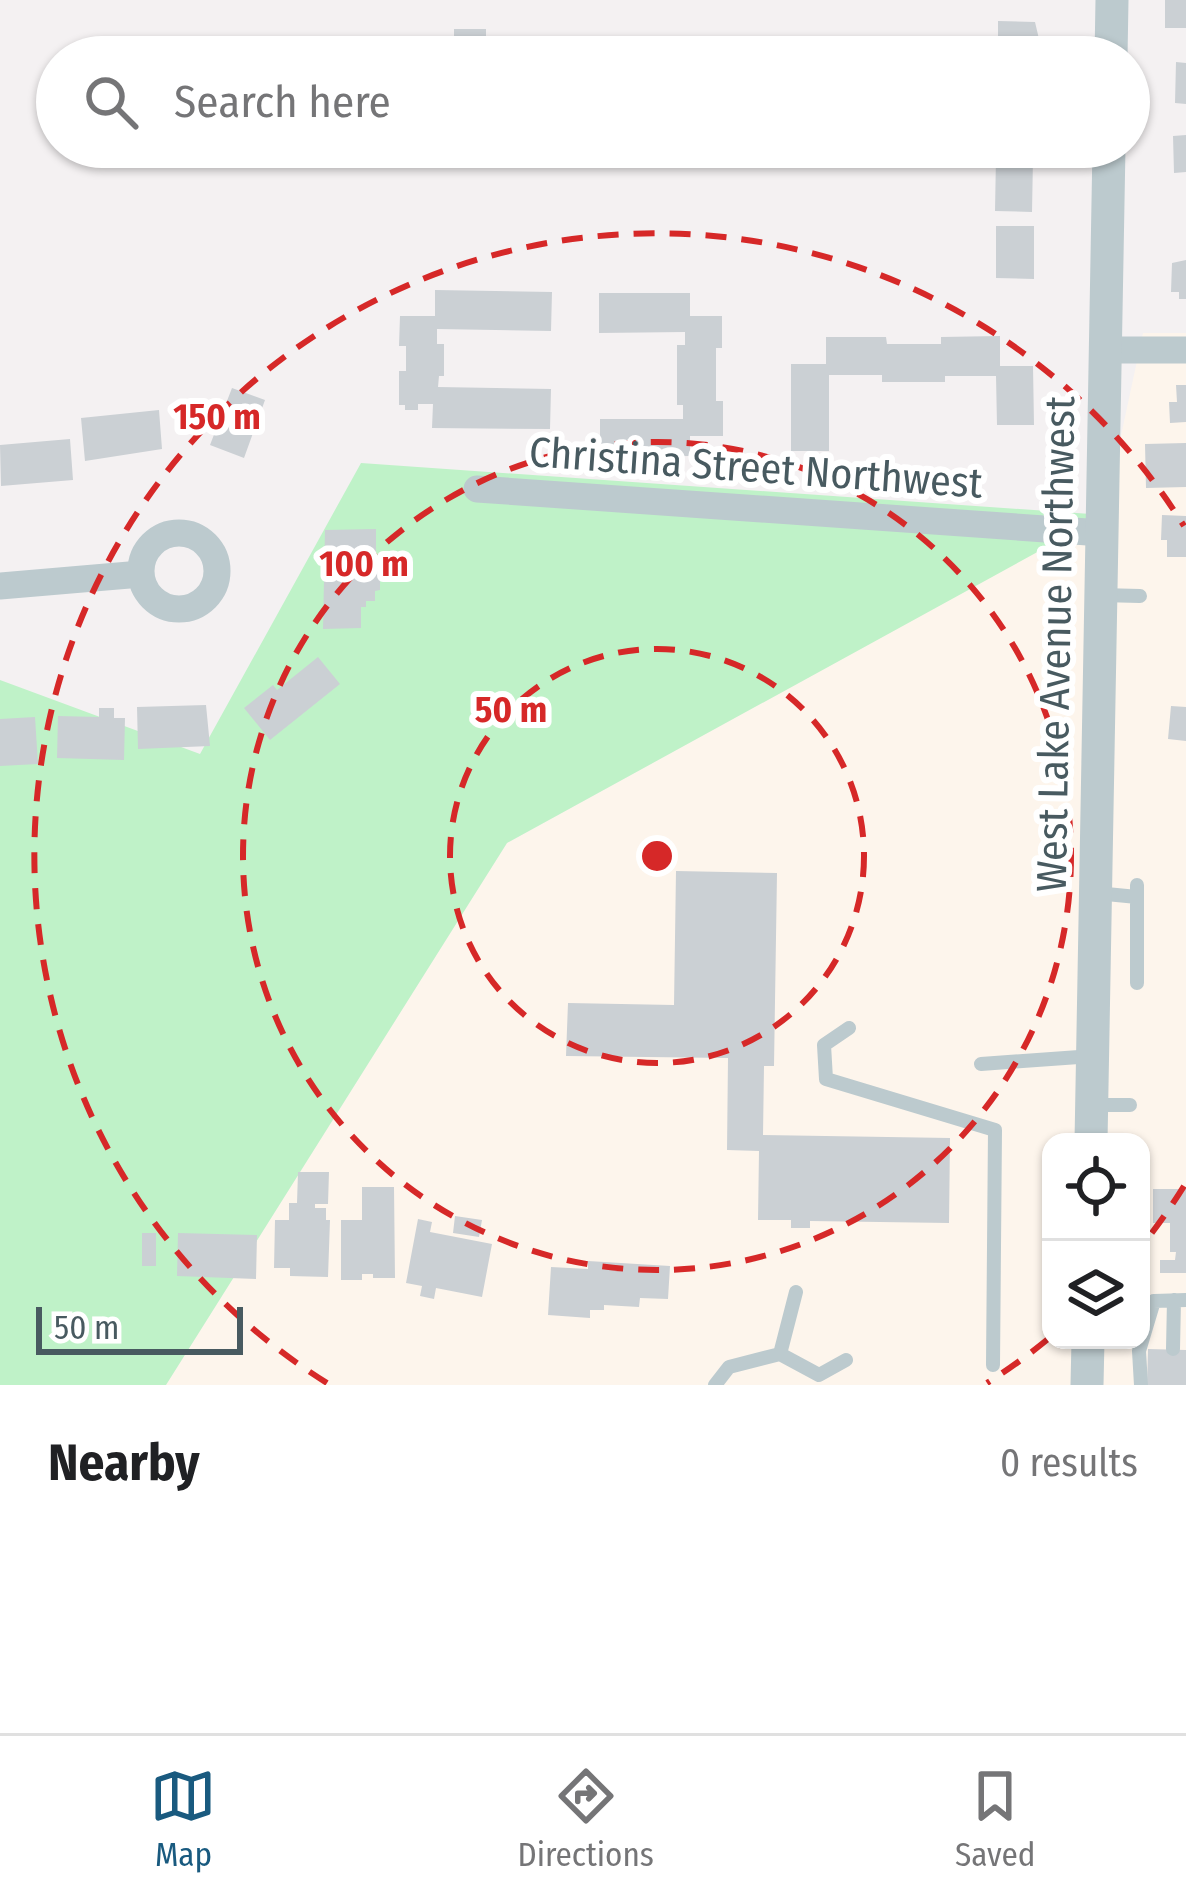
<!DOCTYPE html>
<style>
body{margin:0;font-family:"Fira Sans Condensed",sans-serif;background:#f6f6f6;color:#202124}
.controls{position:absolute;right:36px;bottom:36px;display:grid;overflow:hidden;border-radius:24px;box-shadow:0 3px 9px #0004}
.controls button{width:108px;height:108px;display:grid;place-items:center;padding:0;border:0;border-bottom:3px solid #e0e0e0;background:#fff;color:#202124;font:60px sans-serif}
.scale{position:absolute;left:36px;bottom:30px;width:207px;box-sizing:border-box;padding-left:12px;border:6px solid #485a60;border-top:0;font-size:33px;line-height:42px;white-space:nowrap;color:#485a60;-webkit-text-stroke:9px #fff;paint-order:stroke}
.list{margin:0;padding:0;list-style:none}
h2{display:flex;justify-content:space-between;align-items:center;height:156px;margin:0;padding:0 48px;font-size:51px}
h2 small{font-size:39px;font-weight:400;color:#757577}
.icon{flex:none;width:66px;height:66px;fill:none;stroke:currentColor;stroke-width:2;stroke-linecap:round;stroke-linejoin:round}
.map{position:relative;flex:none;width:1186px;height:1385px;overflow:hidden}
.search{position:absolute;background:#fff;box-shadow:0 3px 9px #0004;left:36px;right:36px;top:36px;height:132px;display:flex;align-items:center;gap:30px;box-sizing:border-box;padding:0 42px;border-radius:66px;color:#757577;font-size:45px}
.sheet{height:348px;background:#fff}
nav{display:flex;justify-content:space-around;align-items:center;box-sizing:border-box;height:168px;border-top:3px solid #e0e0e0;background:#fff;font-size:33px;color:#757577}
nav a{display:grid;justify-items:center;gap:6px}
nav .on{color:#195a7f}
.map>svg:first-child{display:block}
</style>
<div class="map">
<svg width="1186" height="1385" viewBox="0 0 1186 1385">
<rect width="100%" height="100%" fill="#f4f1f2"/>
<!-- commercial -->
<path fill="#fdf5ec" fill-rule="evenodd" d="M1143 333H1186V1385H166L507 843 1104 515ZM1051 1142H1141V1340H1051Z"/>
<!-- green -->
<path fill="#bff2c8" d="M361 463 1105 515 507 843 166 1385H0V680L200 754Z"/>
<!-- building -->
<path fill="#cbd0d4" d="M1165 0H1186V28H1165Z
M998 21 1035 22 1039 39H1034V57H998Z
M454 29H486V57H454Z
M1176 62 1186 63V104L1175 103Z
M1186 135V172L1174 173 1173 136Z
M996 157 1033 158 1032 212 995 211Z
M996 226H1034V279L996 278Z
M1186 260V299H1179V292H1171L1172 263Z
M435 290 552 292 551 331 437 329V344H444V376H439L438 387 551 389 550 429 432 428 433 404H418V410H405V405H399V371H406V346H399L400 316H435Z
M599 293H690V316H722V348H716V401H723V436H690V456L600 457V419H683V405H677V345H685V332L599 333Z
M1000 336V366H1033L1034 425H997L996 376H945V382H882V375H829V451H791V364H826V337H886L887 344H941V337Z
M1176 385H1186V422L1170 423 1169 402H1177Z
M232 388 265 400 244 458 210 445Z
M159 410 162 449 85 461 81 418Z
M70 439 73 480 1 486 0 445Z
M1186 443V487L1146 488 1145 444Z
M1162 515 1186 516V557H1167V540H1161Z
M376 529V568L380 567V590L375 591V601H366V607H361V628L323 629 325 530Z
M318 657 340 684 270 740 244 708 273 685 277 690Z
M206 705 210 746 138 749 137 707Z
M1171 706 1186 707V741L1168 739Z
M99 708H114V718H125L124 760 57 758 58 716 99 717Z
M35 717 38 764 0 766V719Z
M676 871 777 873 774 1066H764L763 1135 950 1138 949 1223 810 1221V1228H791V1220H758L759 1151 727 1150 728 1058 566 1056 568 1003 674 1005Z
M298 1172H329L328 1204H315V1208H326V1220H330L328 1277 290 1276V1268H274L275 1220H289V1203H297Z
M362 1187H394L395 1278H373V1274H362V1280H341V1220H362Z
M1153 1189H1186V1273H1160V1260H1175L1176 1252H1170V1223H1153Z
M455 1216 482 1220 479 1237 453 1233Z
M418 1219 432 1222 430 1232 492 1244 482 1297 436 1288 434 1299 420 1296 422 1286 406 1283Z
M142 1233H156V1266H142Z
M178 1233 257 1235 256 1279 177 1276Z
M588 1261 670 1266 668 1299 640 1298 639 1307 604 1305V1310H590V1318L548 1315 551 1267 588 1269Z
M1148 1349 1186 1350V1385H1147Z"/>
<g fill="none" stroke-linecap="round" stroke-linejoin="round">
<!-- service -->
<path stroke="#bccace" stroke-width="14" d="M1101 595 1140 596
M1096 893 1137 897
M1137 983V885
M849 1028 824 1045 826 1079 995 1130 993 1365
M981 1064 1093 1056
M1092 1105H1130
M1173 1349 1174 1300
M780 1354 796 1292
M715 1385 729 1367 780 1354 819 1375 846 1360
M1141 1385 1139 1351 1154 1301 1186 1300"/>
<!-- minor -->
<path stroke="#bccace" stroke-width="27" d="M1105 350H1186
M477 489 1102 533
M141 571a38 38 0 1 1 76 0a38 38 0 1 1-76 0Z
M0 586 141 574"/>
<!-- tertiary -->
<path stroke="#bccace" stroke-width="33" d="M1111 57 1112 0
M1091 1142 1109 147
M1087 1385 1088 1340"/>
</g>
<!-- distance rings -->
<g fill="none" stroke="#d62828" stroke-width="6" stroke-dasharray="21 15">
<circle cx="657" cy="856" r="207"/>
<circle cx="657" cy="856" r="414"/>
<path d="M1184 1186A622 622 0 0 1 1144 1243M1048 1339A622 622 0 0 1 987 1383M327 1383A622 622 0 1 1 1184 526"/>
</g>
<g text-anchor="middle" stroke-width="12" stroke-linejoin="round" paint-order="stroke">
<!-- street labels -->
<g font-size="42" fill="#485a60" stroke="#fff">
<text transform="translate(756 467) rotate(4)" y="15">Christina Street Northwest</text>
<text transform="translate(1055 644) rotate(-89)" y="15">West Lake Avenue Northwest</text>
</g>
</g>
<circle cx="657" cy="856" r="18" fill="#d62828" stroke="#fff" stroke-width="6"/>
<g font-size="36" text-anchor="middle" font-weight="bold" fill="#d62828" stroke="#fff" stroke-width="12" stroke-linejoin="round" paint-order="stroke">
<text x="217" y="429">150 m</text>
<text x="364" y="576">100 m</text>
<text x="511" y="722">50 m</text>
</g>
</svg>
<div class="controls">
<button><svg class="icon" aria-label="locate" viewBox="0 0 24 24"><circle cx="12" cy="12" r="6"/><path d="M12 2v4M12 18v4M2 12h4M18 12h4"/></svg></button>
<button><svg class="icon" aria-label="layers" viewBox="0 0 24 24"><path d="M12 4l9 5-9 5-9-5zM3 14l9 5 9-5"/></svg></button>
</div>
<div class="scale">50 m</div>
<div class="search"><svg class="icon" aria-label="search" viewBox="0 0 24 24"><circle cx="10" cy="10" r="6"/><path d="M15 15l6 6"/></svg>Search here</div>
</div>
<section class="sheet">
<h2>Nearby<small>0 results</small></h2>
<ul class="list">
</ul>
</section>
<nav>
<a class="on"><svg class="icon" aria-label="map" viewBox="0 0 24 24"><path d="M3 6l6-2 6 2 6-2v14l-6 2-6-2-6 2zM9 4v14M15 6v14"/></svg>Map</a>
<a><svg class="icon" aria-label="directions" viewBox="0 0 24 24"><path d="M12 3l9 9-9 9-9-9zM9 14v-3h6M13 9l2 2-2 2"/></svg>Directions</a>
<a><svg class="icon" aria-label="saved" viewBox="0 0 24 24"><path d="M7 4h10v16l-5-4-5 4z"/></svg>Saved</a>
</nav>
